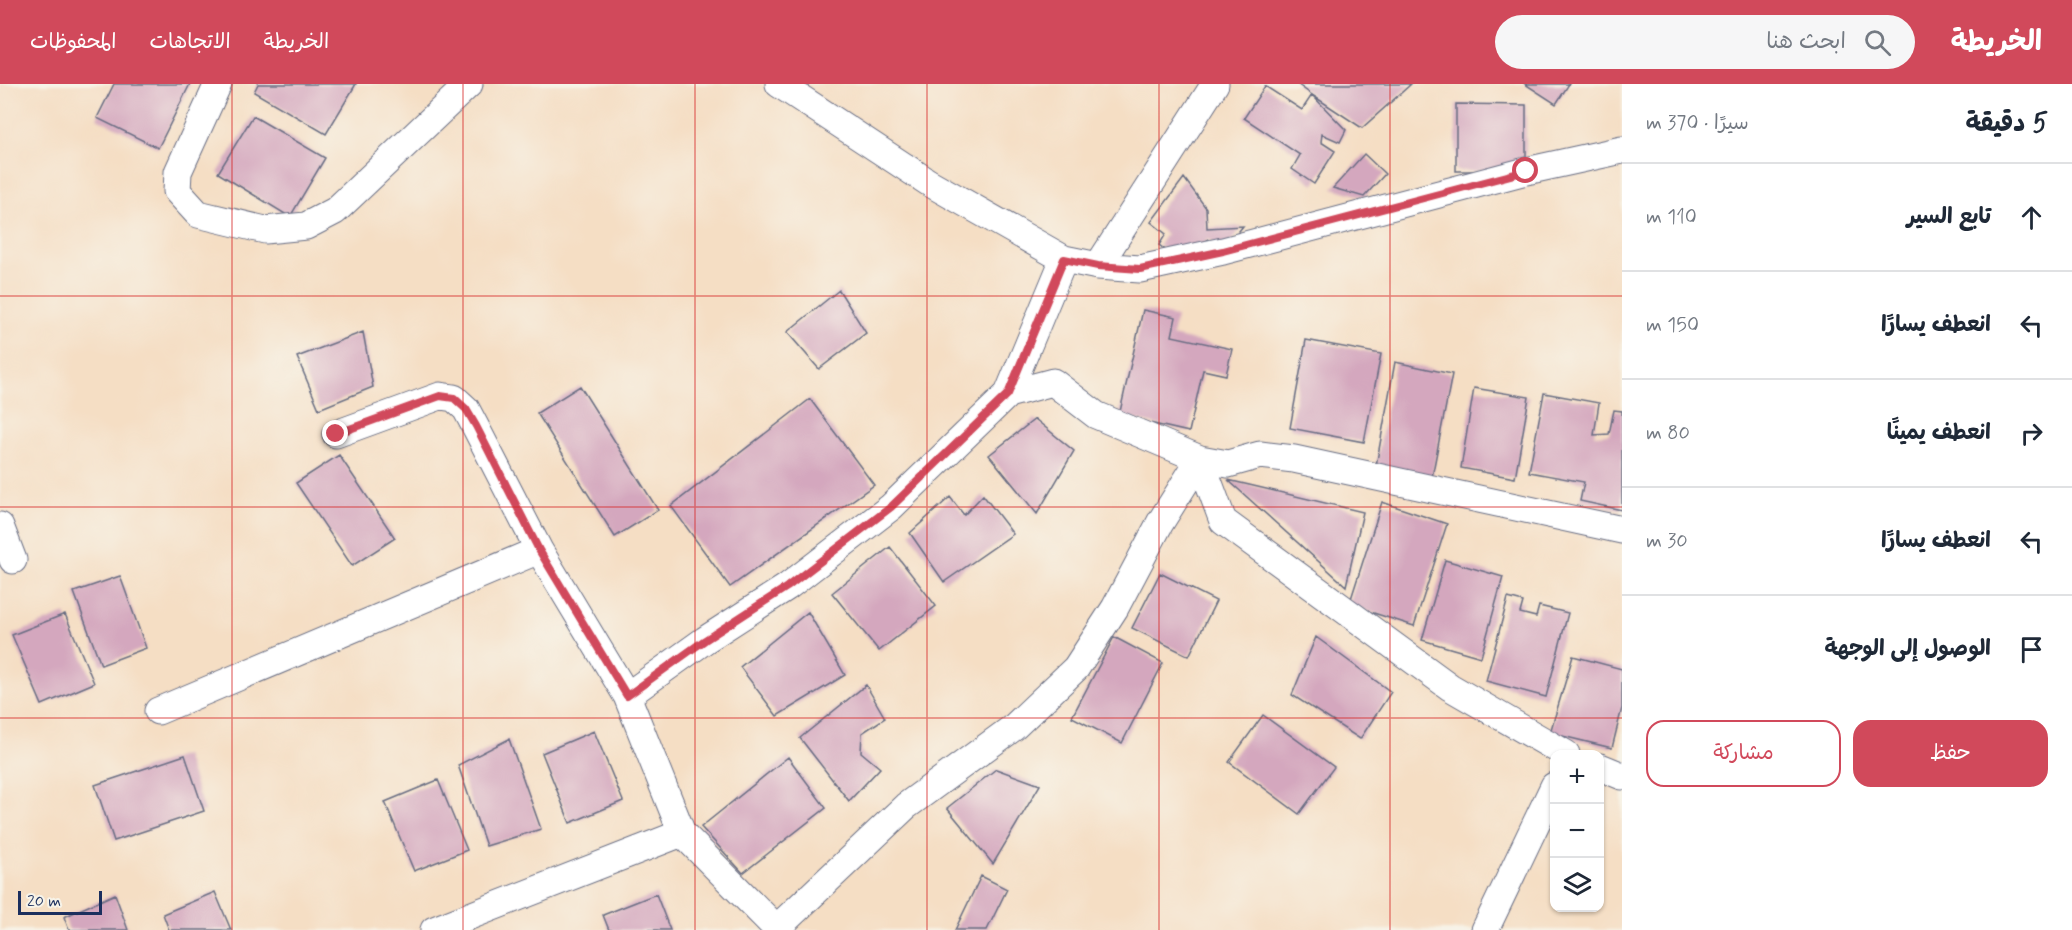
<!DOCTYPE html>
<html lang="ar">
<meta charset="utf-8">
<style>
body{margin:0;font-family:Mynerve,"Playpen Sans Arabic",sans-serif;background:#f6f6f7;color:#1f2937;direction:rtl}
.controls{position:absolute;right:18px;bottom:18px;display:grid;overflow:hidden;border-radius:12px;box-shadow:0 2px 4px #0004}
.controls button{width:54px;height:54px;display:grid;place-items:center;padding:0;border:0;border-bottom:2px solid #e0e1e3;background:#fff;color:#1f2937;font:30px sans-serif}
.scale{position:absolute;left:18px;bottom:15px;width:84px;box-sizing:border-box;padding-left:6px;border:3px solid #1b2f5e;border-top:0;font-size:16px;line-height:21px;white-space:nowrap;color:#1b2f5e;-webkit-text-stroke:4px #f7f3e8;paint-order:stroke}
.stop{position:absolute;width:18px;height:18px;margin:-14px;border:4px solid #d1495b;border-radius:50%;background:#fff}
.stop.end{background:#d1495b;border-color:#fff;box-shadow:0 2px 6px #0008}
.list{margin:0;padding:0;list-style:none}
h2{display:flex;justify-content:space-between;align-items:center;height:78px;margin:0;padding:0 24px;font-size:26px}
h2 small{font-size:20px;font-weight:400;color:#747a83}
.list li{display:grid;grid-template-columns:39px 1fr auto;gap:18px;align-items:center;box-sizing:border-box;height:108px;padding:0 24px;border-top:2px solid #e0e1e3}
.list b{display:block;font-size:22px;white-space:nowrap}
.list em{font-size:20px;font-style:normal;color:#747a83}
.actions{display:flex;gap:12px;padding:18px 24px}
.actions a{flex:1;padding:14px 0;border:2px solid #d1495b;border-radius:18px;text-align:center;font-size:21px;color:#d1495b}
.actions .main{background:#d1495b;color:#fff}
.icon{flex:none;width:33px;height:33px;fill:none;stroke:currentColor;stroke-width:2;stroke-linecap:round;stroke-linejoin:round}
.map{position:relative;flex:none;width:1622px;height:846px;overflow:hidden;direction:ltr}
header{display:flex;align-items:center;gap:36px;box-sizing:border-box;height:84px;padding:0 30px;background:#d1495b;color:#fff}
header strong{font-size:28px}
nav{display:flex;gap:33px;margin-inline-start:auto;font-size:21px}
.search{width:420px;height:54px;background:#f6f6f7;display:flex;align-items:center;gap:15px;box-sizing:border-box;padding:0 21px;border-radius:33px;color:#747a83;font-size:22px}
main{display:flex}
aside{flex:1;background:#fff}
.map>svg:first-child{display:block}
</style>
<header>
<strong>الخريطة</strong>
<div class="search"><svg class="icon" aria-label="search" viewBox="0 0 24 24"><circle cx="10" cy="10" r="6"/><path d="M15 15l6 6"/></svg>ابحث هنا</div>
<nav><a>الخريطة</a><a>الاتجاهات</a><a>المحفوظات</a></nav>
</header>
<main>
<aside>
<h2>5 دقيقة<small>سيرًا · 370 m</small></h2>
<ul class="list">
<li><svg class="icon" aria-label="ahead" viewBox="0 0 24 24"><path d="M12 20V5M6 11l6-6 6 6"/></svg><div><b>تابع السير</b></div><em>110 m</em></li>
<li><svg class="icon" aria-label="left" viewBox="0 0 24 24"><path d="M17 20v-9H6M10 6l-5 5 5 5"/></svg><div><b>انعطف يسارًا</b></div><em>150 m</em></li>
<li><svg class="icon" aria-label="right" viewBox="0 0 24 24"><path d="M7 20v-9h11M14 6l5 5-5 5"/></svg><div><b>انعطف يمينًا</b></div><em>80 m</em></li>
<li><svg class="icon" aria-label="left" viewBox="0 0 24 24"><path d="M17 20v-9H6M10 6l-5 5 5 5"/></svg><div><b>انعطف يسارًا</b></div><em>30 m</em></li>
<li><svg class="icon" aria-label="arrive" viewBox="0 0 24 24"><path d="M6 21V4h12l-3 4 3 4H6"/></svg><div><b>الوصول إلى الوجهة</b></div></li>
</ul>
<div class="actions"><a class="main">حفظ</a><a>مشاركة</a></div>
</aside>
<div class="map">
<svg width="1622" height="846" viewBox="0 0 1622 846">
<rect width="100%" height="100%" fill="#f7f3e8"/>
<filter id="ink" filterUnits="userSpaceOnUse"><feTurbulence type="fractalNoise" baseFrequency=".0167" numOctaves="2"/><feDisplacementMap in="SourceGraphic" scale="12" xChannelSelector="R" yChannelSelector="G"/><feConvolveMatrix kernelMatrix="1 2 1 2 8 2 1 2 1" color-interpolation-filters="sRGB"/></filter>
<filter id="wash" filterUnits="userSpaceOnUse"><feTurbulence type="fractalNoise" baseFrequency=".008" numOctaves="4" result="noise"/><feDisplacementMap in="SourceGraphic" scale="24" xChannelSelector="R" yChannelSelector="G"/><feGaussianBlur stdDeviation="1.35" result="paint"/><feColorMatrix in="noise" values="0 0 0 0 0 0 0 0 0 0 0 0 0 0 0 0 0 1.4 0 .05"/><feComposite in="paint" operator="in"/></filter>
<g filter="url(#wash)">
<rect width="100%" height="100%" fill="#f5dec4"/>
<g id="blocks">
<!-- building -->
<path fill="#d4a7be" d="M114 0H190L158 64 97 34Z
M258 0H356L326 50 254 8Z
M1297 0H1411L1362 44 1312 11 1346 46 1340 58 1322 50 1321 58 1335 67 1314 100 1292 85 1300 71 1244 34 1265 2 1302 26 1312 11Z
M1525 0H1569L1556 20Z
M1456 20 1526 21V87H1456Z
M253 32 325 74 290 133 218 89Z
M1364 70 1385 90 1364 113 1333 104Z
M1184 94 1206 124 1207 144 1243 142 1223 167 1208 155 1187 182 1159 161 1166 150 1151 138Z
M839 206 866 249 819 285 787 248Z
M1143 226 1176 233 1172 252 1232 265 1226 291 1203 286 1189 348 1119 332Z
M363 248 373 303 319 325 297 273Z
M1306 256 1381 270 1364 358 1290 344Z
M1395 278 1452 290 1432 393 1376 382Z
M580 302 658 426 615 453 537 329Z
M1474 304 1529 313 1515 394 1461 384Z
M1544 309 1599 319 1594 351 1609 350 1614 326 1622 327V426L1580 417 1584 398 1529 388Z
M810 315 874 401 730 503 671 422Z
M1035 335 1074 367 1037 430 989 371Z
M339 371 395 454 352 482 296 399Z
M1228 396 1363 428 1346 502Z
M983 411 1013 450 944 498 910 449 950 413 964 431Z
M1382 418 1447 440 1414 542 1349 521Z
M890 463 936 522 879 567 832 509Z
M1445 476 1503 493 1481 573 1422 556Z
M1160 489 1216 517 1189 572 1132 544Z
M120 492 146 564 101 581 74 508Z
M1508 514 1523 518 1520 529 1536 533 1539 522 1568 529 1546 613 1486 597Z
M808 528 845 591 777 632 740 583Z
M65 530 94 599 42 621 12 551Z
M1114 553 1163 579 1122 659 1072 633Z
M1316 553 1391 608 1360 655 1292 611Z
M1573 572 1622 585V624L1612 664 1550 649Z
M866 601 885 634 862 649 861 668 880 684 849 717 800 654Z
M1263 631 1334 683 1299 730 1229 678Z
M594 647 623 717 570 739 542 669Z
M509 655 541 745 486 762 458 681Z
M185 671 204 727 114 757 95 701Z
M788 673 826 724 743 789 701 743Z
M996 685 1040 701 993 780 947 724Z
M438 696 467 766 414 787 385 718Z
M981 792 1007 805 987 846H955Z
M215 808 231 846H169L163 830Z
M115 810 128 846H69L64 833Z
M656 810 670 846H609L603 831Z"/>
</g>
</g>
<g filter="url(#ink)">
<use href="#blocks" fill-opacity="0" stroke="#676c82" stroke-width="1.5"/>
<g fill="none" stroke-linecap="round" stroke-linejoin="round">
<!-- minor casing -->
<g stroke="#676c82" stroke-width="29">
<path id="minor" d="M218 0 178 88 177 107 198 130 265 146 306 142 335 127 469 0
M779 0 928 98 1064 175 1098 182 1140 185 1223 167 1526 87 1622 66
M1098 182 1215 0
M1008 310 1053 298 1096 331 1200 375 1228 380 1260 371 1294 375 1622 446
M336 350 440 312 454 314 466 325 475 342 539 466
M1200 375 1223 437 1450 603 1566 670
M0 442 13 476
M627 612 705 556 787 503 891 423 1008 310 1064 175
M158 627 539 466 627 612 682 749 778 846
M1600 683 1622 692
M777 844 906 722 1014 643 1076 584 1115 524 1160 439 1200 375
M434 846 682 749
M1485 846 1554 702"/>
</g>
<!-- minor -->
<use href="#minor" stroke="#fff" stroke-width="27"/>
</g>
</g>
<g fill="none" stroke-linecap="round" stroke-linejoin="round" filter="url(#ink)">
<!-- route -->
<path stroke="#d1495b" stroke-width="8" d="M336 350 440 312 454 314 466 325 476 342 539 466 627 612 705 556 787 503 891 423 1008 310 1064 175 1098 182 1140 185 1223 167 1526 87"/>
</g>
<!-- grid -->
<path fill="none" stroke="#d62828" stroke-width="1.5" stroke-opacity="0.55" d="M232 0V846M463 0V846M695 0V846M927 0V846M1159 0V846M1390 0V846M0 212H1622M0 423H1622M0 634H1622"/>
</svg>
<div class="controls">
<button>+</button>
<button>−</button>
<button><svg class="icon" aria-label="layers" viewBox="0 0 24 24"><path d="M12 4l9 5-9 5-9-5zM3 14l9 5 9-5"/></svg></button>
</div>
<div class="scale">20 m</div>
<div class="stop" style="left:1526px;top:87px"></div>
<div class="stop end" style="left:336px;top:350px"></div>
</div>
</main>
